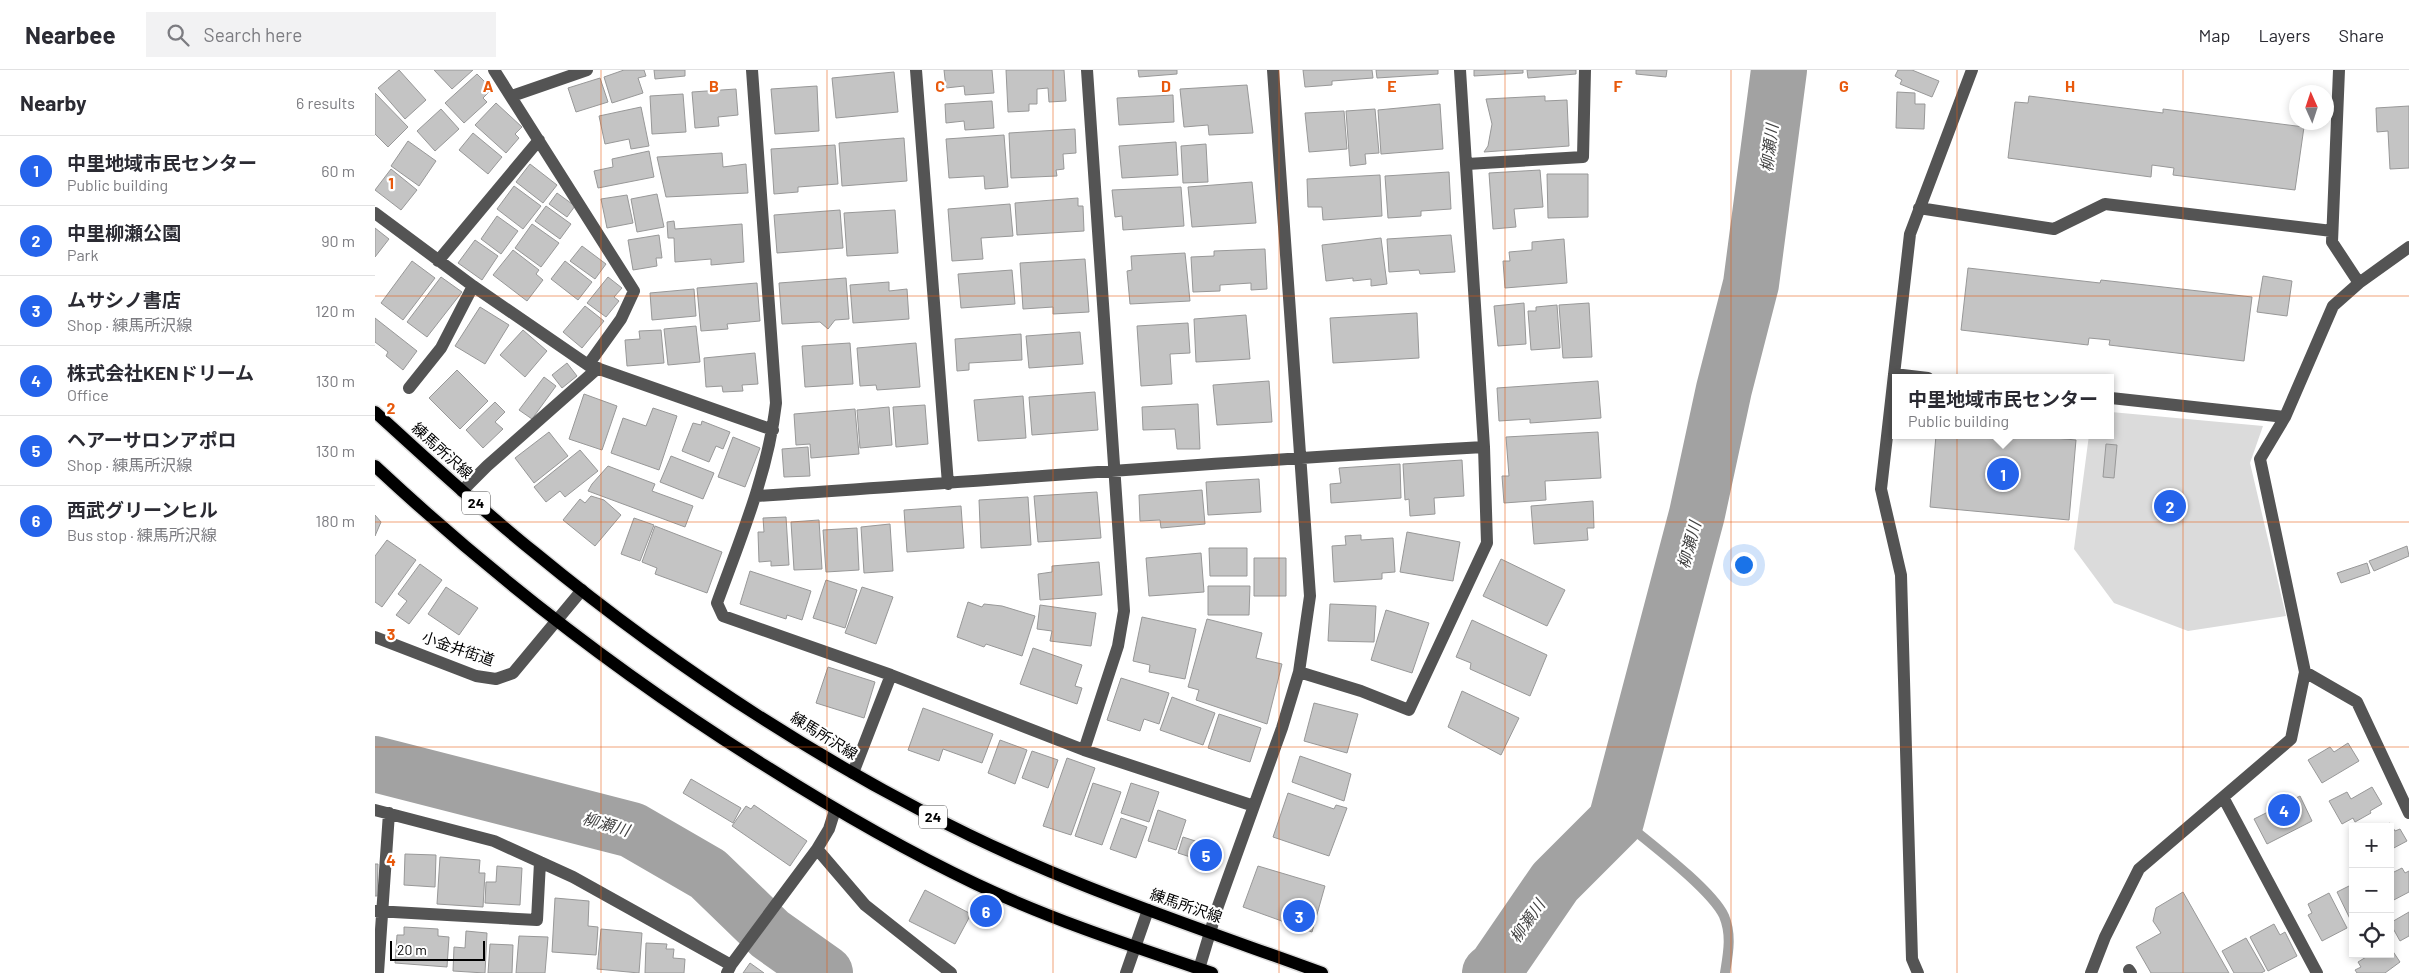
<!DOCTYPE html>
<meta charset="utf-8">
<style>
body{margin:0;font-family:Barlow,"Noto Sans JP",sans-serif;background:#f2f2f3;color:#2b2b33}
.controls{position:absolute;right:15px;bottom:15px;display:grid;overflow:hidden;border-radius:0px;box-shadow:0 2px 8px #0003}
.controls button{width:45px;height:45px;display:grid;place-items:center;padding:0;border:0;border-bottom:1px solid #e1e1e2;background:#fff;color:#2b2b33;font:25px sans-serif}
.compass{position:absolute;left:1914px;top:15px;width:45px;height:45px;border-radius:50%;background:#fff;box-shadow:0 2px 8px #0003;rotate:357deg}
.scale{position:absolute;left:15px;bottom:12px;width:95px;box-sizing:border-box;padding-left:5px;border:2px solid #000;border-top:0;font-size:14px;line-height:18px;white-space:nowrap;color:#000;-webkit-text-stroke:4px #fff;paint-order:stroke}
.you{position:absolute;left:1368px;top:494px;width:18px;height:18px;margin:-12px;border:4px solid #fff;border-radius:50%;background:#1a73e8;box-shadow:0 0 0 8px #1a73e833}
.badge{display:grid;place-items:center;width:32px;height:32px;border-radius:50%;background:#2563eb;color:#fff;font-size:16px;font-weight:700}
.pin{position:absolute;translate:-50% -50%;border:2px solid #fff;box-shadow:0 1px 5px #0006}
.popup{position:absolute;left:1517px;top:304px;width:222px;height:65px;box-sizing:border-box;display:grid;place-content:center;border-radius:0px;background:#fff;filter:drop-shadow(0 1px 4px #0005);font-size:16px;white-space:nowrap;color:#7c7c81}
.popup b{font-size:19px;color:#2b2b33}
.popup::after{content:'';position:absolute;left:50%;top:100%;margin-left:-10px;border:10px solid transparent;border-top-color:#fff}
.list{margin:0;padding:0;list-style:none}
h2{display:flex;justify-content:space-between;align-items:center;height:65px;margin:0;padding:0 20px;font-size:21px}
h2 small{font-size:16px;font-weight:400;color:#7c7c81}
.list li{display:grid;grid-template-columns:32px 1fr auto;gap:15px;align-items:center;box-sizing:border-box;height:70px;padding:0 20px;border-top:1px solid #e1e1e2}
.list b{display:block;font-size:19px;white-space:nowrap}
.list p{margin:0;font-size:16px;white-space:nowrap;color:#7c7c81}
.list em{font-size:16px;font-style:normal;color:#7c7c81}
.icon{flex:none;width:28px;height:28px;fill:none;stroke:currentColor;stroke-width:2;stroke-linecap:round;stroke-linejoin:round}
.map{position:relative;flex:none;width:2034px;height:903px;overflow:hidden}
header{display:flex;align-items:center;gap:30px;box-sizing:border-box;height:70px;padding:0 25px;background:#fff;border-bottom:1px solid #e1e1e2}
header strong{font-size:24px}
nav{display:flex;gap:28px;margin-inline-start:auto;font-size:18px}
.search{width:350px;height:45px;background:#f2f2f3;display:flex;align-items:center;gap:12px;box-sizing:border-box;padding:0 18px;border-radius:0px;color:#7c7c81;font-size:19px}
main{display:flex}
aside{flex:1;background:#fff}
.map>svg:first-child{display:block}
</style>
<header>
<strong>Nearbee</strong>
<div class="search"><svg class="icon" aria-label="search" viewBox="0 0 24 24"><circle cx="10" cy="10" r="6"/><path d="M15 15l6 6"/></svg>Search here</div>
<nav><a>Map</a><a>Layers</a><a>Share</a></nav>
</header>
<main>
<aside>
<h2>Nearby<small>6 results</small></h2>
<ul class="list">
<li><span class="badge">1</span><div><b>中里地域市民センター</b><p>Public building</p></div><em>60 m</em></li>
<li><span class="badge">2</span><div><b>中里柳瀬公園</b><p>Park</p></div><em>90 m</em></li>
<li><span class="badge">3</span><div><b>ムサシノ書店</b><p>Shop · 練馬所沢線</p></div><em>120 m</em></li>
<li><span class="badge">4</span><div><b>株式会社KENドリーム</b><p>Office</p></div><em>130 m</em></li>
<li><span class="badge">5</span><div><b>ヘアーサロンアポロ</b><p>Shop · 練馬所沢線</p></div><em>130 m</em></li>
<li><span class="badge">6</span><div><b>西武グリーンヒル</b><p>Bus stop · 練馬所沢線</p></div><em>180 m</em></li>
</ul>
</aside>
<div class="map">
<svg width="2034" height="903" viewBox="0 0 2034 903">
<rect width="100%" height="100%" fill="#fff"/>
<!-- green -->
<path fill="#dbdbdb" d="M1736 342 1888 356 1875 393 1911 546 1813 561 1739 533 1699 479 1714 365H1736Z"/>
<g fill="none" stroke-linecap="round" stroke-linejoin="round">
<!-- stream -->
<path stroke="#a2a2a2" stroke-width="10" d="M1242 746C1268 768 1336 818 1349 846 1357 865 1353 884 1350 903"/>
<!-- river -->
<path stroke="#a2a2a2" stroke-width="56" d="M0 694 257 760 333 804 395 864 450 903
M1115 903 1121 898 1180 812 1241 751 1322 444 1349 319 1376 214 1404 0"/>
</g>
<!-- building -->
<path fill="#c4c4c4" stroke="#989898" d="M24 0 51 30 30 49 3 18Z
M59 0H98L77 19Z
M249 0H269L271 6 263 8 268 23 237 33 229 7Z
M279 0H310V6L280 9Z
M569 0H617L619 23 590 25 589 16 571 18Z
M631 0H689L691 31 674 32 673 18 662 19V34H654V41L633 42Z
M763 0H802V4L764 7Z
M928 0H997L998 8 957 11V15L930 17Z
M1001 0H1063V4L1002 8Z
M1099 0H1148V3L1099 6Z
M1152 0H1201V4L1153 8Z
M1261 0H1292L1291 7 1261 4Z
M1523 0H1537L1564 11 1557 27 1525 14 1527 10 1520 6Z
M519 2 523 42 461 48 457 8Z
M102 4 117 19 108 28 112 32 89 53 70 33Z
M225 8 233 32 201 42 193 18Z
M872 15 878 63 834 65 833 55 809 57 805 19Z
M442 16 444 61 400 64 396 19Z
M361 19 363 45 343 47 344 56 320 58 317 22Z
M1522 22 1540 23V34H1550L1549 59 1521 58Z
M0 23 33 57 13 77 0 64Z
M308 24 311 62 277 64 275 26Z
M798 25 799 52 744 55 742 28Z
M1170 26V31L1192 30 1194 76 1109 82 1113 76 1117 54 1111 29Z
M1654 26 1788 43V39L1929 57 1920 120 1798 105 1799 98 1777 95 1776 107 1633 88 1640 32 1653 33Z
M617 31 619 58 590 60 589 51 571 53 570 34Z
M121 33 147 57 140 64 144 68 131 83 100 55Z
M1065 34 1068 79 1006 84 1003 40Z
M2034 36V98L2015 99 2013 61 2002 62 2001 38Z
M266 37 274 76 256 79 254 69 230 74 224 46Z
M66 39 84 59 60 81 42 61Z
M1000 39 1004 83 990 84 991 94 975 96 971 41Z
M969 41 972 79 934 82 930 43Z
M700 59 701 83 688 84 689 99 681 100 682 106 636 108 634 63Z
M98 63 127 87 113 104 84 80Z
M629 65 633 117 610 119 609 106 574 108 571 69Z
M529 68 532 111 467 116 464 73Z
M33 71 61 91 44 116 16 96Z
M801 72 803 105 747 108 744 76Z
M831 74 833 112 808 113 806 76Z
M460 75 463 114 423 117V122L399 124 396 79Z
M274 81 279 107 223 118 219 101 238 97 237 89Z
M347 83 348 97 371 94 373 123 291 127 282 87Z
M155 94 182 115 168 133 141 112Z
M16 99 42 120 26 140 0 120Z
M1165 100 1168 137 1139 139 1141 157 1118 159 1114 103Z
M1074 102 1076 139 1046 141V146L1013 148 1010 106Z
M1172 104H1213V147L1173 148Z
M1005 105 1007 146 948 150 947 137H933L932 109Z
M877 112 881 153 817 157 813 117Z
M139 116 166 136 148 159 122 139Z
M806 117 809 156 748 160 747 146 740 147 737 120Z
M182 123 200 136 192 147 174 134Z
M282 124 289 157 262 162 256 129Z
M252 125 258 153 232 158 226 129Z
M703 128V136H708L709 161 642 165 640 133Z
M635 134 638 166 606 168 608 189 577 191 573 139Z
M171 136 196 154 185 169 160 151Z
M465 140 468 178 402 183 399 145Z
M520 140 523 183 472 186 469 143Z
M122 146 143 161 126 184 106 169Z
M299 151 300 159 367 154 369 192 336 195V189L300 192 299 168H293L292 152Z
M157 154 184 173 166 197 140 178Z
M0 158 14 169 0 187Z
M284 165 287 188H281L282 196 258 200 253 170Z
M1076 165 1080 202 1045 204 1044 200 1014 202 1012 169Z
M1006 168 1012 214 996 216V209L978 211V208L951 211 947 175Z
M1189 169 1192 213 1130 218 1128 191H1135L1134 182 1157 180V172Z
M100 170 123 186 107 210 83 193Z
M207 176 231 194 220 209 195 191Z
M890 179 892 219 876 220V213L845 215V221L818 222 816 187 839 186V181Z
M138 180 164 200 161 204 168 210 152 231 118 205Z
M810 183 815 231 755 234 752 201 757 200 756 186Z
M710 189 714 242 678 244V237L648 239 645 193Z
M37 191 60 208 28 250 6 233Z
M190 191 217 212 203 230 176 209Z
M1593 198 1725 213 1726 210 1877 227 1869 291 1734 275 1735 270 1714 268 1713 275 1586 260Z
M637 200 640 234 586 238 583 204Z
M1888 206 1917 211 1912 246 1882 242Z
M66 207 87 222 52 267 32 252Z
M233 207 247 218 239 227 244 231 231 247 212 233Z
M471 208 474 249 460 250 453 259 445 252 407 254 404 213Z
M514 212V221L532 219 534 249 478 253 475 215Z
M382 213 385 251 352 254 353 259 326 261 322 218Z
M319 219 321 246 277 250 275 223Z
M1149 233 1151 274 1123 276 1119 236Z
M1214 233 1217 287 1188 288 1184 235Z
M1182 235 1185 278 1156 280 1153 241H1161V237Z
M210 236 229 251 207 278 188 262Z
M105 237 134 255 110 294 80 276Z
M1042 243 1044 288 958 293 955 248Z
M871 245 875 289 821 292 819 249Z
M0 248 42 281 28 300 11 286 13 282 0 272Z
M813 253 815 283 795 284 797 314 766 316 762 256Z
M321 256 325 292 293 295 289 259Z
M148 260 172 281 150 307 125 285Z
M286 260 289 293 252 296 250 270 265 269 264 261Z
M705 262 708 294 654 298 651 266Z
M646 264 647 290 594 293V300L582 301 580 269Z
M475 273 478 314 430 317 427 276Z
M541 273 545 317 502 320 501 315 485 316 482 278Z
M380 283 383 314 367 315 368 321 348 322 347 316 331 317 329 288Z
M192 293 202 306 187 318 177 305Z
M82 300 113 331 85 359 54 328Z
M169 307 181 316 157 349 144 340Z
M894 311 897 352 842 355 838 315Z
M1223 311 1226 348 1155 353V349L1124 351 1122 318Z
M720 322 723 360 657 365 654 327Z
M209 324 242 336 227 380 194 369Z
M648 326 651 368 603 371 599 330Z
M120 332 130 342 120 352 128 359 108 378 91 360Z
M823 334 825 379H802L800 359 768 360 767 337Z
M550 335 553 374 521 377 518 337Z
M514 337 517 375 485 378 482 340Z
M278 338 302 346 284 400 236 383 248 348 271 356Z
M480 339 484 384 436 388 435 374 421 375 419 344Z
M327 351 355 362 348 379 341 376 334 392 307 381 318 353 326 355Z
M174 362 193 386 159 413 140 388Z
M1223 362 1226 408 1170 411 1171 430 1129 433 1127 406H1134L1131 367Z
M1561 365H1647L1701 370 1694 450 1555 437Z
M358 367 385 378 370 417 343 407Z
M1731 374 1742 375 1739 408 1728 407Z
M433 377 435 406 409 407 407 379Z
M205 380 223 401 190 427 185 421 171 432 159 417Z
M296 386 339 403 328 429 285 412Z
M1087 390 1089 426 1059 428 1060 444 1035 446 1034 429 1030 430 1028 394Z
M1025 394 1026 428 956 433 955 414 966 413 964 398Z
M233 396 280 414 277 421 318 436 310 457 213 421 217 414Z
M884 409 886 442 833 445 831 412Z
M827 420 830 454 786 458 785 450 765 451 764 425Z
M722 422 726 468 663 472 659 426Z
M216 426 229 430 246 445 220 476 188 450 205 429 210 433Z
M653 427 656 475 606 478 604 430Z
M1218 431 1219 458H1212L1213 470 1159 474 1156 436Z
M586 436 589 478 532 482 529 440Z
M0 445 6 452 0 466Z
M411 447 414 495 396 496V491L384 492 383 462H389L388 448Z
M259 448 279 455 265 491 246 484Z
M444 450 447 499 419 500 416 452Z
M515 454 518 501 489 503 486 457Z
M280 456 347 482 332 523 280 504 282 498 267 492Z
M482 458 484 500 451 502 448 460Z
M1032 462 1085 472 1078 511 1025 502Z
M986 465V470L1018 468 1020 502 1007 503V509L959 512 957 476 971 475 970 466Z
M12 470 41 490 7 537 0 532V486Z
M2032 476 2034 486 1999 501 1994 491Z
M834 478H872V506H835Z
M826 483 829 522 774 526 771 488Z
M879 488H911V526H879Z
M1126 489 1190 520 1172 556 1108 526Z
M724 492 727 525 665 530 663 504 677 502V496Z
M1992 493 1995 503 1966 513 1962 503Z
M45 494 67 510 34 554 21 545 32 531 23 524Z
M375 501 436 521 427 550 412 545 411 549 365 534Z
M451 510 482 520 470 558 438 548Z
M833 516H875L874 545H833Z
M71 517 103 538 84 565 53 544Z
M487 517 518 527 501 574 470 563Z
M593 532 607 537 609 534 627 536 660 546 647 586 611 574 609 577 582 567Z
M955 534 1001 536 999 572 953 571Z
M665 535 721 543 716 576 675 571 677 561 662 559Z
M1011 540 1054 553 1037 603 996 590Z
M767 547 821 559 810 609 774 602 775 595 758 591Z
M832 549 887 563 881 588 907 594 892 654 821 630 824 620 813 617Z
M1097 550 1172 585 1155 626 1095 599 1096 593 1081 587Z
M658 578 707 595 700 616 707 618 702 634 645 614Z
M453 597 500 612 489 648 441 633Z
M746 608 794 623 784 654 769 649 765 661 732 650Z
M1087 621 1144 648 1126 685 1073 657Z
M797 627 840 643 828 675 785 660Z
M939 633 983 644 972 683 929 671Z
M548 638 618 664 607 693 568 679 564 691 533 680Z
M844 644 886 658 875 692 833 678Z
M625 670 652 680 640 714 613 703Z
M1973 673 1984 691 1947 713 1933 690 1955 677 1959 682Z
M657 681 683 690 673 718 647 708Z
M925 686 976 704 969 731 917 712Z
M692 688 720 698 696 765 668 756Z
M316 709 366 738 358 753 308 723Z
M718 713 746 722 727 775 700 766Z
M756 713 784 722 774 752 746 743Z
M1997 717 2007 734 1995 741 1996 743 1980 752 1978 748 1967 754 1954 731 1972 722 1976 729Z
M913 723 959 739 961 735 972 738 954 786 898 767Z
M1925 726 1937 751 1892 774 1879 749Z
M379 735 432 771 415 796 357 756 371 736 376 739Z
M783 740 811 750 801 780 773 771Z
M746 748 772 757 761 788 735 779Z
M2015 753 2020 761 2025 759 2032 771 2015 780V757H2008Z
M808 767 845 779 840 795 803 783Z
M30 784 61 785 60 817 29 815Z
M65 787 105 790 104 803H110L108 837 62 834Z
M0 794H3L2 826H0Z
M122 796 147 798 145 835 110 833 111 812H121Z
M883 796 950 816 937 862 868 837Z
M2027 798 2030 803 2034 801V822L2015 832V804Z
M1978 814V852L1977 853 1962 822Z
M550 820 596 844 580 874 534 851Z
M1808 822 1854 903H1776L1761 877 1786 863 1778 851 1781 838Z
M1954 823 1972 858 1947 871 1933 845 1937 843 1933 834Z
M180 828 214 831 213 856 223 857 221 885 177 882Z
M2034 842V866L2025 871 2015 853Z
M1899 854 1905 865 1910 862 1922 886 1893 901 1875 867Z
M29 857 63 859V866L74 867 72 897 20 893 22 865H29Z
M226 859 267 863 264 903 222 899Z
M91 861 112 863 110 903 78 901 79 877 90 878Z
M144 866 173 867 170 903H141Z
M1871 868 1890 901 1886 903H1859L1847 881Z
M271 873 292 874 291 879H299L298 888 310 889 309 903H270Z
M115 874 138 875 137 903H113Z
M2015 877 2025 892 2010 903H1982L1980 900 1986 897 1983 892 1996 884H2015Z
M375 893 389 903H368Z"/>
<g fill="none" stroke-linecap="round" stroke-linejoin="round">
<!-- major casing -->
<g stroke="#dbdbdb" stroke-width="15">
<path id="major" d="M0 342C52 389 104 438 159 482 279 581 411 670 549 742 676 810 813 854 947 903
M0 396C120 508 250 608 389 695 457 738 527 779 601 814 677 850 757 876 837 903"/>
</g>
<!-- minor -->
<path stroke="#545454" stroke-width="12" d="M119 0 259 221 246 249 213 295 398 360
M377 0 401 333C393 403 366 467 342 533L348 546 516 605 709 680 879 736
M541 0 573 414
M1964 0 1957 172 1984 213
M137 26 212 0
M1092 94 1208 87 1210 0
M1544 138 1679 159 1730 134 1957 161
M0 143 98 216 213 295
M63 191 164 70
M1519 304 1553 308
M34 318 66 278 98 216
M1736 328 1910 347
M87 421 112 396 223 298
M382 426C624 410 866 390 1109 377
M0 567 101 606 121 609 138 603 207 520
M924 602 986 621 1034 640 1112 473 1109 377 1085 0
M1930 602 1982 632 2034 743
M709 680 743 576 749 541 712 0
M478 703 516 605
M1848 727 1942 903
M0 740 119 771 198 807 356 895
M460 740 454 759 442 779 490 835 576 903
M0 841 162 850 165 792
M824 899 843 836 907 658 924 602 935 526 898 0
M1754 900 1756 903
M3 903 14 743
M352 903 356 895 442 779
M751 903 773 840
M1543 903 1537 889 1526 505 1506 419 1535 164 1597 0
M1716 903 1730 867 1764 799 1916 669 1930 602 1885 389 1910 347 1958 236 1984 213 2034 177"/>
<!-- major -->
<use href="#major" stroke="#000" stroke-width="12"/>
</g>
<!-- grid -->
<path fill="none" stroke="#e8590c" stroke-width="1" stroke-opacity="0.55" d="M226 0V903M452 0V903M678 0V903M904 0V903M1130 0V903M1356 0V903M1582 0V903M1808 0V903M0 226H2034M0 452H2034M0 677H2034"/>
<g text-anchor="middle" stroke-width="4.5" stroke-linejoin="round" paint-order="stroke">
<!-- shield labels -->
<g fill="#fff" stroke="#4c4c4c" stroke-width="1">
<rect x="87" y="421.5" width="28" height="23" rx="4"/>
<rect x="544" y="735.5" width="28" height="23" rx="4"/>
</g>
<g font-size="14" font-weight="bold" fill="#000">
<text x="101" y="438">24</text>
<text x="558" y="752">24</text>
</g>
<!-- street labels -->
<g font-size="15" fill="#000" stroke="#fff">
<text transform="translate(67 381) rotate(42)" y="5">練馬所沢線</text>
<text transform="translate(83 579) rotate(19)" y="5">小金井街道</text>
<text transform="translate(449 666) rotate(32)" y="5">練馬所沢線</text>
<text transform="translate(811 836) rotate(19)" y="5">練馬所沢線</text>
</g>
<!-- water labels -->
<g font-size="16" font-style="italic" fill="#434343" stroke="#fff">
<text transform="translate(1394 78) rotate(-83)" y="6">柳瀬川</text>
<text transform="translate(1314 475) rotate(-75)" y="6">柳瀬川</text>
<text transform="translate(231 754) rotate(16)" y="6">柳瀬川</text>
<text transform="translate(1152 851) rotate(-55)" y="6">柳瀬川</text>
</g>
</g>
<g font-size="16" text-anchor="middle" font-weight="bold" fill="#e8590c" stroke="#fff" stroke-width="4.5" stroke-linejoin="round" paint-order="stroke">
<text x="113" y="22">A</text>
<text x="339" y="22">B</text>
<text x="565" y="22">C</text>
<text x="791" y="22">D</text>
<text x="1017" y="22">E</text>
<text x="1243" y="22">F</text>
<text x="1469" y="22">G</text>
<text x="1695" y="22">H</text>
<text x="16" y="119">1</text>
<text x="16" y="344">2</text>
<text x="16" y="570">3</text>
<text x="16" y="796">4</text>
</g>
</svg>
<div class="controls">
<button>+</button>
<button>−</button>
<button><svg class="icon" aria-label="locate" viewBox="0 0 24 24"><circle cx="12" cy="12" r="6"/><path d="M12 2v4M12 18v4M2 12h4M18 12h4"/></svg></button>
</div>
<svg class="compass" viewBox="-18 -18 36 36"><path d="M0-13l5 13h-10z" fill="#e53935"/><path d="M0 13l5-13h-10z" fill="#7c7c81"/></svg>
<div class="scale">20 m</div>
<div class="you"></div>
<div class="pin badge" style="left:1628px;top:404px">1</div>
<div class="popup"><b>中里地域市民センター</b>Public building</div>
<div class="pin badge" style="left:1795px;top:436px">2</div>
<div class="pin badge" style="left:924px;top:846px">3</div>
<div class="pin badge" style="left:1909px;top:740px">4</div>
<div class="pin badge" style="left:831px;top:785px">5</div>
<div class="pin badge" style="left:611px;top:841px">6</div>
</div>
</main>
